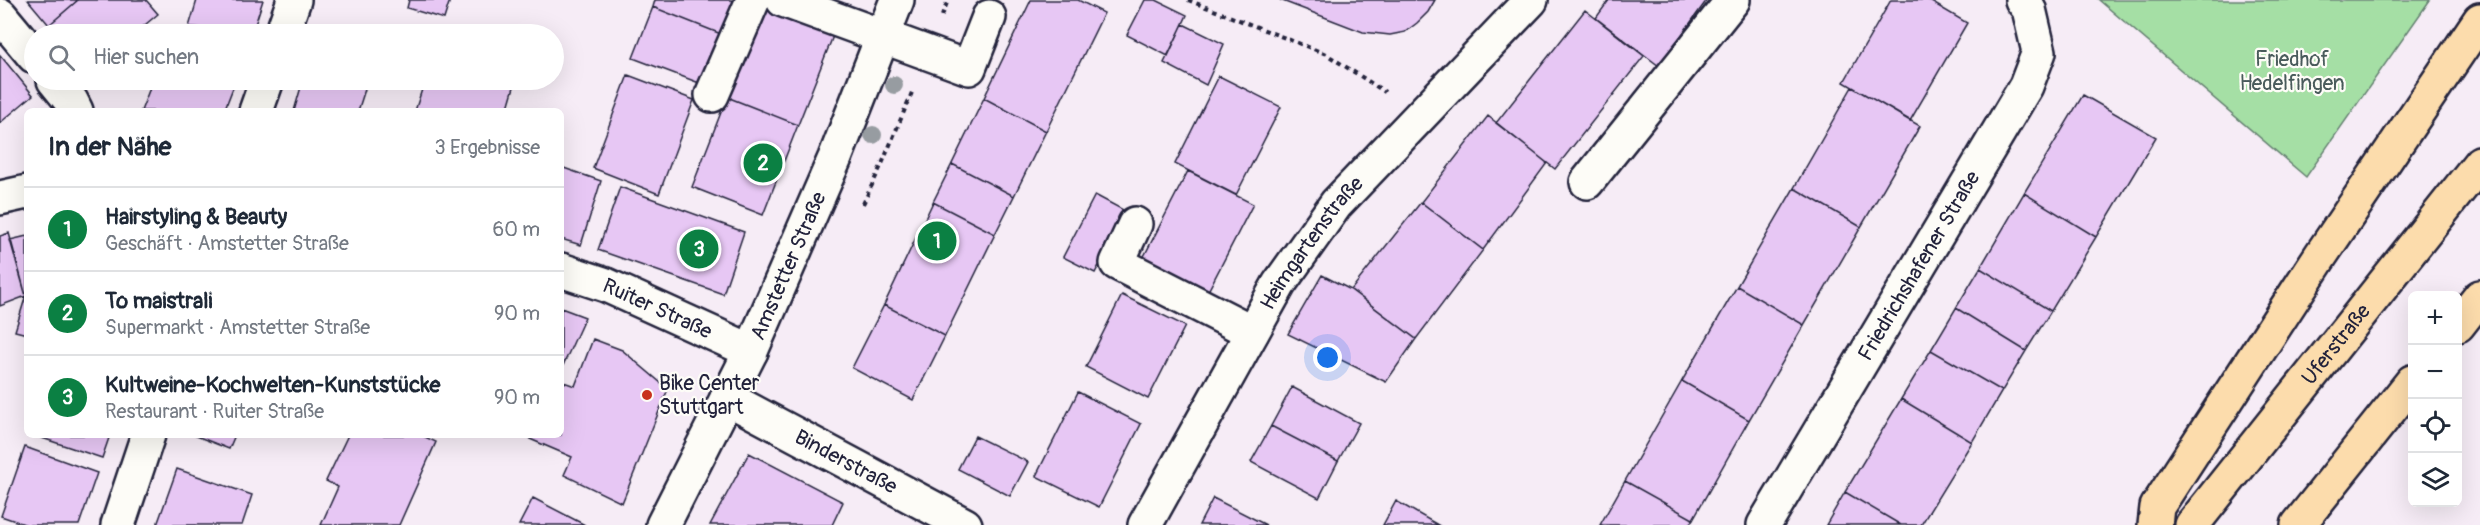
<!DOCTYPE html>
<html lang="de">
<meta charset="utf-8">
<style>
body{margin:0;font-family:Pangolin,sans-serif;background:#f6f6f7;color:#1f2937}
.controls{position:absolute;right:18px;bottom:18px;display:grid;overflow:hidden;border-radius:9px;box-shadow:0 6px 24px #0002}
.controls button{width:54px;height:54px;display:grid;place-items:center;padding:0;border:0;border-bottom:2px solid #e0e1e3;background:#fff;color:#1f2937;font:30px sans-serif}
.you{position:absolute;left:1328px;top:358px;width:21px;height:21px;margin:-15px;border:4px solid #fff;border-radius:50%;background:#1a73e8;box-shadow:0 0 0 9px #1a73e833}
.badge{display:grid;place-items:center;width:39px;height:39px;border-radius:50%;background:#0b8043;color:#fff;font-size:20px;font-weight:700}
.pin{position:absolute;translate:-50% -50%;border:3px solid #fff;box-shadow:0 2px 6px #0006}
.list{margin:0;padding:0;list-style:none}
h2{display:flex;justify-content:space-between;align-items:center;height:78px;margin:0;padding:0 24px;font-size:26px}
h2 small{font-size:20px;font-weight:400;color:#747a83}
.list li{display:grid;grid-template-columns:39px 1fr auto;gap:18px;align-items:center;box-sizing:border-box;height:84px;padding:0 24px;border-top:2px solid #e0e1e3}
.list b{display:block;font-size:22px;white-space:nowrap}
.list p{margin:0;font-size:20px;white-space:nowrap;color:#747a83}
.list em{font-size:20px;font-style:normal;color:#747a83}
.icon{flex:none;width:33px;height:33px;fill:none;stroke:currentColor;stroke-width:2;stroke-linecap:round;stroke-linejoin:round}
.map{position:relative;flex:none;width:2480px;height:525px;overflow:hidden}
.search{position:absolute;background:#fff;box-shadow:0 6px 24px #0002;left:24px;top:24px;width:540px;height:66px;display:flex;align-items:center;gap:15px;box-sizing:border-box;padding:0 21px;border-radius:33px;color:#747a83;font-size:22px}
.panel{position:absolute;background:#fff;box-shadow:0 6px 24px #0002;left:24px;top:108px;width:540px;height:330px;border-radius:9px}
.map>svg:first-child{display:block}
</style>
<div class="map">
<svg width="2480" height="525" viewBox="0 0 2480 525">
<rect width="100%" height="100%" fill="#f6ecf6"/>
<filter id="ink" filterUnits="userSpaceOnUse"><feTurbulence type="fractalNoise" baseFrequency=".0167" numOctaves="2"/><feDisplacementMap in="SourceGraphic" scale="12" xChannelSelector="R" yChannelSelector="G"/><feConvolveMatrix kernelMatrix="1 2 1 2 8 2 1 2 1" color-interpolation-filters="sRGB"/></filter>
<g filter="url(#ink)">
<!-- green -->
<path fill="#a5dfa5" stroke="#648070" stroke-width="1.5" d="M2099 0H2430L2306 177Z"/>
<!-- building -->
<path fill="#e7c7f4" stroke="#22223b" stroke-width="1.5" d="M28 0H78L49 25Z
M78 0H146L158 14 134 34H57L49 25Z
M197 0H263L253 31 189 27Z
M409 0H450L444 19 407 8Z
M655 0H734L721 34 653 7Z
M1031 0H1078L1104 13 1046 131 984 98Z
M1145 0H1156L1187 15 1168 56 1127 35Z
M1280 0H1435L1428 12 1417 23 1405 32 1390 35 1363 32Z
M1609 0H1707L1659 66 1596 18Z
M1891 0H1928L1967 23 1910 121 1844 82Z
M653 7 721 34 702 84 633 58Z
M762 7 833 36 798 125 727 97Z
M1585 10 1644 56 1555 169 1496 123Z
M1183 24 1224 44 1206 85 1164 63Z
M0 55 33 95 0 123Z
M628 75 694 100 659 194 593 168Z
M1219 76 1281 107 1236 195 1175 164Z
M153 80H236L224 111H141Z
M303 80H368L358 111H294Z
M425 80H516L507 111H415Z
M1852 87 1920 126 1861 227 1794 188Z
M2083 95 2156 137 2096 237 2024 193Z
M727 97 798 125 763 215 692 187Z
M984 98 1046 131 1014 196 952 164Z
M1488 116 1547 163 1483 250 1421 202Z
M952 164 1014 196 995 234 933 202Z
M561 167 601 181 581 245 561 239Z
M1188 171 1253 204 1205 297 1140 264Z
M620 187 744 232 723 294 598 250Z
M1794 188 1861 227 1804 325 1737 286Z
M2024 193 2096 237 2051 311 1980 268Z
M1095 195 1127 212 1095 273 1063 257Z
M933 202 995 234 945 336 884 305Z
M1421 202 1483 250 1416 339 1351 290Z
M9 233 26 296 0 306V236Z
M27 236V292L26 296 10 240Z
M1980 268 2051 311 2026 351 1956 308Z
M1322 275 1351 290 1416 339 1386 382 1288 334Z
M1737 286 1804 325 1749 420 1682 381Z
M27 292V334L15 331Z
M1122 295 1185 326 1148 399 1086 367Z
M884 305 945 336 913 400 852 368Z
M561 308 585 317 561 370Z
M1956 308 2026 351 2002 391 1931 350Z
M593 339 622 350 668 389 622 503 564 475 572 457 530 439 532 435H561V381L575 386Z
M1931 350 2002 391 1972 442 1901 399Z
M1682 381 1749 420 1693 519 1625 481Z
M1292 387 1359 423 1338 461 1271 426Z
M1078 392 1141 424 1099 507 1036 476Z
M1901 399 1972 442 1921 525H1901L1845 492Z
M1271 426 1338 461 1319 498 1251 462Z
M33 435H110L102 458Z
M194 435H235L229 449Z
M348 435H421L436 442 399 525H321L338 487 326 481Z
M975 436 1028 462 1010 496 958 469Z
M25 447 97 473 79 525H27L1 516Z
M749 453 843 502 832 525H710Z
M177 469 252 495 242 525H157Z
M1625 481 1693 519 1689 525H1600Z
M1845 492 1901 525H1826Z
M533 498 585 525H519Z
M1213 498 1266 525H1199Z
M1396 501 1438 525H1383Z"/>
<g fill="none" stroke-linecap="round" stroke-linejoin="round">
<!-- minor casing -->
<g stroke="#22223b" stroke-width="38">
<g id="minor">
<path d="M783 0 969 68 989 17"/>
<path d="M0 15 34 56"/>
<path d="M282 34 294 0"/>
<path d="M54 80 71 101 76 111"/>
<path d="M712 95 753 0"/>
<path d="M256 111 267 80"/>
<path d="M1587 182 1733 0"/>
<path d="M0 198 27 192"/>
<path d="M1135 224 1117 263 1252 332"/>
<path id="s1" d="M561 270 606 285 751 351"/>
<path id="s2" d="M727 398 965 525"/>
<path d="M118 525 148 435"/>
<path id="s3" d="M663 525 751 351 835 158 897 0"/>
<path id="s4" d="M1145 525 1279 284 1336 204 1531 0"/>
<path id="s5" d="M1764 525 2026 86 2039 52 2029 9 2022 0"/>
</g>
</g>
<!-- highway casing -->
<g stroke="#22223b" stroke-width="38">
<g id="highway">
<path d="M2458 325 2480 297"/>
<path d="M2155 525 2157 507 2321 255 2480 20"/>
<path id="s6" d="M2192 525 2480 163"/>
<path d="M2298 525 2412 382"/>
</g>
</g>
<!-- path -->
<path stroke="#22223b" stroke-width="4" stroke-dasharray="4.5 4.5" stroke-linecap="butt" d="M1188 0 1326 54 1385 92
M942 16 948 0
M863 204 882 164 913 90"/>
<!-- minor -->
<use href="#minor" stroke="#fdfcf7" stroke-width="33"/>
<!-- highway -->
<use href="#highway" stroke="#fcdcac" stroke-width="33"/>
</g>
<!-- trees -->
<g fill="#979ca1">
<circle cx="894" cy="85" r="9"/>
<circle cx="873" cy="135" r="9"/>
</g>
</g>
<!-- markers -->
<circle fill="#c8321e" stroke="#fdfcf7" stroke-width="2" cx="647" cy="395" r="6"/>
<g text-anchor="middle" stroke-width="4.5" stroke-linejoin="round" paint-order="stroke">
<!-- park labels -->
<g font-size="21" fill="#495b5b" stroke="#fdfcf7">
<text x="2292" y="66">Friedhof<tspan x="2292" dy="24">Hedelfingen</tspan></text>
</g>
<!-- street labels -->
<g font-size="21" fill="#22223b" stroke="#fdfcf7">
<text dy="7" stroke="none"><textPath href="#s4" startOffset="328">Heimgartenstraße</textPath></text>
<text dy="7" stroke="none"><textPath href="#s3" startOffset="288">Amstetter Straße</textPath></text>
<text dy="7" stroke="none"><textPath href="#s5" startOffset="302">Friedrichshafener Straße</textPath></text>
<text dy="7" stroke="none"><textPath href="#s1" startOffset="104">Ruiter Straße</textPath></text>
<text dy="7" stroke="none"><textPath href="#s6" startOffset="231">Uferstraße</textPath></text>
<text dy="7" stroke="none"><textPath href="#s2" startOffset="135">Binderstraße</textPath></text>
</g>
<!-- poi labels -->
<g font-size="21" fill="#22223b" stroke="#fdfcf7" text-anchor="start">
<text x="659" y="390">Bike Center<tspan x="659" dy="24">Stuttgart</tspan></text>
</g>
</g>
</svg>
<div class="controls">
<button>+</button>
<button>−</button>
<button><svg class="icon" aria-label="locate" viewBox="0 0 24 24"><circle cx="12" cy="12" r="6"/><path d="M12 2v4M12 18v4M2 12h4M18 12h4"/></svg></button>
<button><svg class="icon" aria-label="layers" viewBox="0 0 24 24"><path d="M12 4l9 5-9 5-9-5zM3 14l9 5 9-5"/></svg></button>
</div>
<div class="you"></div>
<div class="pin badge" style="left:937px;top:241px">1</div>
<div class="pin badge" style="left:763px;top:163px">2</div>
<div class="pin badge" style="left:699px;top:249px">3</div>
<div class="search"><svg class="icon" aria-label="search" viewBox="0 0 24 24"><circle cx="10" cy="10" r="6"/><path d="M15 15l6 6"/></svg>Hier suchen</div>
<section class="panel">
<h2>In der Nähe<small>3 Ergebnisse</small></h2>
<ul class="list">
<li><span class="badge">1</span><div><b>Hairstyling &amp; Beauty</b><p>Geschäft · Amstetter Straße</p></div><em>60 m</em></li>
<li><span class="badge">2</span><div><b>To maistrali</b><p>Supermarkt · Amstetter Straße</p></div><em>90 m</em></li>
<li><span class="badge">3</span><div><b>Kultweine-Kochwelten-Kunststücke</b><p>Restaurant · Ruiter Straße</p></div><em>90 m</em></li>
</ul>
</section>
</div>
